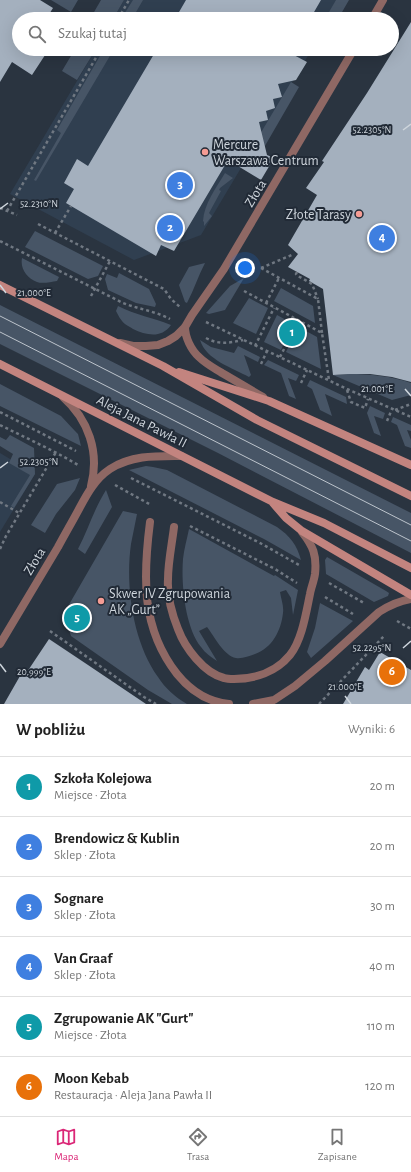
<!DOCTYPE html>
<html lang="pl">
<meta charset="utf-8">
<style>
body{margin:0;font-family:"Alegreya Sans",sans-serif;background:#f2f2f2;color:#222}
.you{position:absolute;left:245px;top:268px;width:14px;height:14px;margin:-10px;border:3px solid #fff;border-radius:50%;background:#1a73e8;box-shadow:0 0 0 6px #1a73e833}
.badge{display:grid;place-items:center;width:26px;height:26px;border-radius:50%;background:#db2777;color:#fff;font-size:13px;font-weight:700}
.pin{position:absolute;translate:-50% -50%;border:2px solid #fff;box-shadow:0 1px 4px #0006}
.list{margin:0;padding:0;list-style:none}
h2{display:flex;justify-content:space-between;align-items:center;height:52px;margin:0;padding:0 16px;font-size:17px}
h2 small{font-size:13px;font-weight:400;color:#767676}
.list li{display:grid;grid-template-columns:26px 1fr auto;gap:12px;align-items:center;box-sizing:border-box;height:60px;padding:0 16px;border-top:1px solid #e0e0e0}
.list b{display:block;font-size:15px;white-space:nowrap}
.list p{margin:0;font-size:13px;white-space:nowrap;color:#767676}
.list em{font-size:13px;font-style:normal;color:#767676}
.icon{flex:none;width:22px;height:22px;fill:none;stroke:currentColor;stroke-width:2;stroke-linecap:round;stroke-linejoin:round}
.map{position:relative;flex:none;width:411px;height:704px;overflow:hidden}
.search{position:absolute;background:#fff;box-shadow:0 4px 16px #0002;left:12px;right:12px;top:12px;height:44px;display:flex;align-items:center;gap:10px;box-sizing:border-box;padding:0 14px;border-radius:22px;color:#767676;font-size:15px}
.sheet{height:412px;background:#fff}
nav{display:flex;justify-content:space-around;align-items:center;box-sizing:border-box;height:56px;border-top:1px solid #e0e0e0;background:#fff;font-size:11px;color:#767676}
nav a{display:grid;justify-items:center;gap:2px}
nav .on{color:#db2777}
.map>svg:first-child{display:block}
</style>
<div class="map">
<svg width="411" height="704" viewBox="0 0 411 704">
<rect width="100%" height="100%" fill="#2a3440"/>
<!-- built -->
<path fill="#303f50" d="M124 0H341L330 19H113Z
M96 49H312L201 235 134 260 10 194Z
M0 453 35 474 0 532Z"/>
<!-- green -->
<path fill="#475566" d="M51 0H78L71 12Z
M101 0H124L113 19H90Z
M133 0H143L132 19H121Z
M336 0H349L338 19H325Z
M75 49H96L77 80 62 71Z
M104 49H114L36 181 34 180 61 133 57 130Z
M291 82 299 87 262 151 253 146Z
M225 173 233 178 220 188 219 190 221 191 209 213 212 216 204 226V222L203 221C204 204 216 188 225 173Z
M35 231 103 266 98 276 88 279 25 247Z
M22 258 59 277 57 281C51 282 42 284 37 282 27 278 20 269 22 258Z
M205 263C198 276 194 290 187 303L185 302 179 285 189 267Z
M119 273 149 289 156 304 155 307 136 303 108 290 105 279 107 274 117 278Z
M244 278 225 310 209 314 206 313 230 286Z
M281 288 313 306 315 323 274 301Z
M249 298 268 308 256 334 233 323Z
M0 305 411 513V553L218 453 0 344Z
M118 306C135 315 154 318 171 325 161 339 146 335 133 329 131 327 127 326 125 324 121 321 118 315 116 311Z
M277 315 317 337 321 369 286 352 294 335 289 333 281 350 264 342Z
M200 340 211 347 234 353 238 346 260 357 258 362 244 355 251 375 249 377C233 368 206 360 200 340Z
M268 360 299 375 296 381 288 378 296 399 289 396 281 373 264 365Z
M349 374C370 374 391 376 411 383V395L392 400 333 375Z
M310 380 346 397 347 404 325 394 332 416 320 410 312 389 307 386Z
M0 384 61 416 75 431 78 434 81 446 0 406Z
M370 406 385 413 383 419 374 416 381 436 374 433 367 413Z
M393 417 411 425V431L407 430 411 440V448L405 446 397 425 391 422Z
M10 435 34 448 35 474 14 508 11 506 30 475 9 463 13 454 0 446V437L6 440Z
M146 466 153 467 167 470 277 527C290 536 297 545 301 560L264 539 129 470Z
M80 478 75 490 56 514 45 533 31 525 57 484Z
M106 490 112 507 85 554 78 549C88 530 94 509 106 490Z
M123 511 137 514C135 524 133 534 131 544 125 586 133 642 158 677 165 688 175 697 187 704H172L148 690 71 636 67 624 84 617 82 612 64 618 63 615Z
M189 529 274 576 275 575 298 590 293 615 291 598 286 590 280 592C281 599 284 606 283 613 281 631 272 648 255 654 249 656 242 659 236 658 224 656 214 636 207 627L199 631 217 661C211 657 205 653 201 647 185 627 181 584 183 559 184 549 187 539 189 529Z
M327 557 386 591 389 593 388 596 374 602 326 574 325 560Z
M320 603 353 621 311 658 307 652 315 628Z"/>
<!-- building -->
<path fill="#a4b0be" d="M0 0H40L53 8 46 19H19V49H49L32 75 12 62 0 82Z
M186 0H321L310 19H175Z
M411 22V382L392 377 370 374H349L333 375 323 289 309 281 310 279 288 267 298 254 288 245 317 195 306 188 324 162 322 161 367 93Z
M157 49H293L290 53 307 62 296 80 278 84 282 97 273 99 275 108 266 111 268 120 259 122 267 155 274 158 261 180 228 160 174 251 161 245 156 256 66 203 74 189 64 183 77 159 88 166Z
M49 639 88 665 146 704H4L20 676 29 669Z
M380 652 411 670V704H343L365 667 369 670Z"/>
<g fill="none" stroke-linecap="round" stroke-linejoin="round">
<!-- path -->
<path stroke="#707882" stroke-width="2.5" stroke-dasharray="3 3" stroke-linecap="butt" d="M118 19 129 0
M0 208 17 215
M7 211 101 49
M38 224 164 289 171 299 180 307
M55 233 71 206
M0 241 123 303C138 309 155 311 170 319
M261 268 318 299 322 333
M261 268 294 254
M297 272 296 274 298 276 312 284 318 299
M244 291 322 333 329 380
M91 296 110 261
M266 303 279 278
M206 322 347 389 411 417
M206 338C219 345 229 343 243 340
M255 346 274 308
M280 357 291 335
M261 364 267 351
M301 383 307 370
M347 390 351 402 365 408 368 399
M395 410 411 404
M0 412 76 451
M387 421 392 409
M0 425C26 438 53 450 78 465
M131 478 262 544 299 565
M115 485 151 505
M0 502 19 513
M190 526 275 569 297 583
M0 549 6 536 56 452
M329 583 364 603
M325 597 353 614
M397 621 411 629
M50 631 144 697 156 704
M319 704 384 636"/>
<!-- lane -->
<path stroke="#8f6864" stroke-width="8" d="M150 522C143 577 141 628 177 674 190 690 208 702 229 704
M174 527C172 544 168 562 168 579 167 595 172 614 178 629 185 648 204 673 224 678 227 679 231 679 234 679 255 679 276 672 290 655 302 640 306 613 310 594 311 588 314 581 315 574 317 555 313 546 302 532
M253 704 274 700 295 686 325 661 379 612C390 605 399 601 411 599"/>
<!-- street -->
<path stroke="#8f6864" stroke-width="8" d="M372 19 383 0
M185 327C185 337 191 350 199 357 206 364 214 368 222 373 236 381 249 389 263 397
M120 343 133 346H146L158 345 168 341 176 336 185 327 192 315 224 269 354 49
M63 397C88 419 100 452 91 486
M0 644C19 612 39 579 58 547 65 534 72 522 79 509 87 494 95 479 110 469 132 455 156 456 181 456"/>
<!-- secondary -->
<path stroke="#c3847f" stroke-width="8" d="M0 285 163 366 257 420 411 496
M0 364 273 502 324 523 411 568
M179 372 269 401 411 465
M273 503 286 518 302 531 411 595"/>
<!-- tram -->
<path stroke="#bdc4cc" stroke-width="1" d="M0 316 411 525
M0 332 411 541"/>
</g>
<!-- ticks -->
<path fill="none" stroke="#ced5dc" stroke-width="1.5" d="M403 130 411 124M0 209 8 203M0 285 6 293M405 389 411 396M0 468 8 462M403 648 411 641M0 664 6 672M345 696 351 704"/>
<!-- markers -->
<g fill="#f59c94" stroke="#212a36" stroke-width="1.5">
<circle cx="205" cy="152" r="4"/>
<circle cx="359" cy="214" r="4"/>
<circle cx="101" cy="601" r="4"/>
</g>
<g text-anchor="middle" stroke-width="4" stroke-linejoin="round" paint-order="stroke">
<!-- poi labels -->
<g font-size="14" fill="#ced5dc" stroke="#212a36" text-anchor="start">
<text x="213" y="149">Mercure<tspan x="213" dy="16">Warszawa Centrum</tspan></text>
<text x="351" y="219" text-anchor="end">Złote Tarasy</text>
<text x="109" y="598">Skwer IV Zgrupowania<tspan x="109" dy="16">AK „Gurt”</tspan></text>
</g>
<!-- street labels -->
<g font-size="14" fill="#ced5dc" stroke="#212a36">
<text transform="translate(255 193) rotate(-59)" y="5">Złota</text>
<text transform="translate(142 421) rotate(27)" y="5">Aleja Jana Pawła II</text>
<text transform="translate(34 561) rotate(-59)" y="5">Złota</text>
</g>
</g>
<g font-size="10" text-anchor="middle" fill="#ced5dc" stroke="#212a36" stroke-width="4" stroke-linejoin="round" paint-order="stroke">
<text x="372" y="133">52.2305°N</text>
<text x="39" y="207">52.2310°N</text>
<text x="34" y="296">21.000°E</text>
<text x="377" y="392">21.001°E</text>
<text x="39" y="465">52.2305°N</text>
<text x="372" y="651">52.2295°N</text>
<text x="34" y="675">20.999°E</text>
<text x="345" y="690">21.000°E</text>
</g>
</svg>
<div class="you"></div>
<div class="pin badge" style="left:292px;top:333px;background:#0f9aa8">1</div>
<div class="pin badge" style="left:170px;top:228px;background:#3f7fe0">2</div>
<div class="pin badge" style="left:180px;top:185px;background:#3f7fe0">3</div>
<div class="pin badge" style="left:382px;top:238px;background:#3f7fe0">4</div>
<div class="pin badge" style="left:77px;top:618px;background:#0f9aa8">5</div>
<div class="pin badge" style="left:392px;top:672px;background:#e8710a">6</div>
<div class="search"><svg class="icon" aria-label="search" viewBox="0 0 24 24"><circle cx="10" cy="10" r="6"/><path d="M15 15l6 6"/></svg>Szukaj tutaj</div>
</div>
<section class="sheet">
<h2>W pobliżu<small>Wyniki: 6</small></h2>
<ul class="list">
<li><span class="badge" style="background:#0f9aa8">1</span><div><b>Szkoła Kolejowa</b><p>Miejsce · Złota</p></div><em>20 m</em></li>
<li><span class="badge" style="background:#3f7fe0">2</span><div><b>Brendowicz &amp; Kublin</b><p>Sklep · Złota</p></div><em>20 m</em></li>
<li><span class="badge" style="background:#3f7fe0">3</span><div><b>Sognare</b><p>Sklep · Złota</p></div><em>30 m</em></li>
<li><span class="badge" style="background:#3f7fe0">4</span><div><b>Van Graaf</b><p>Sklep · Złota</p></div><em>40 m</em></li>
<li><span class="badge" style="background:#0f9aa8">5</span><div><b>Zgrupowanie AK &quot;Gurt&quot;</b><p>Miejsce · Złota</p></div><em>110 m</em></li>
<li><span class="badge" style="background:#e8710a">6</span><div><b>Moon Kebab</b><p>Restauracja · Aleja Jana Pawła II</p></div><em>120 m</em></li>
</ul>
</section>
<nav>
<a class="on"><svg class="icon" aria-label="map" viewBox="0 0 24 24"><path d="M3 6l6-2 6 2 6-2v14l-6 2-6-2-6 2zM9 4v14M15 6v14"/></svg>Mapa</a>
<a><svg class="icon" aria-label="directions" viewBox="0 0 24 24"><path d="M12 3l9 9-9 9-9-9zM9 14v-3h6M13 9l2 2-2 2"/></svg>Trasa</a>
<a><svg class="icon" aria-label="saved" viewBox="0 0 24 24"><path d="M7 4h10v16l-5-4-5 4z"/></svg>Zapisane</a>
</nav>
